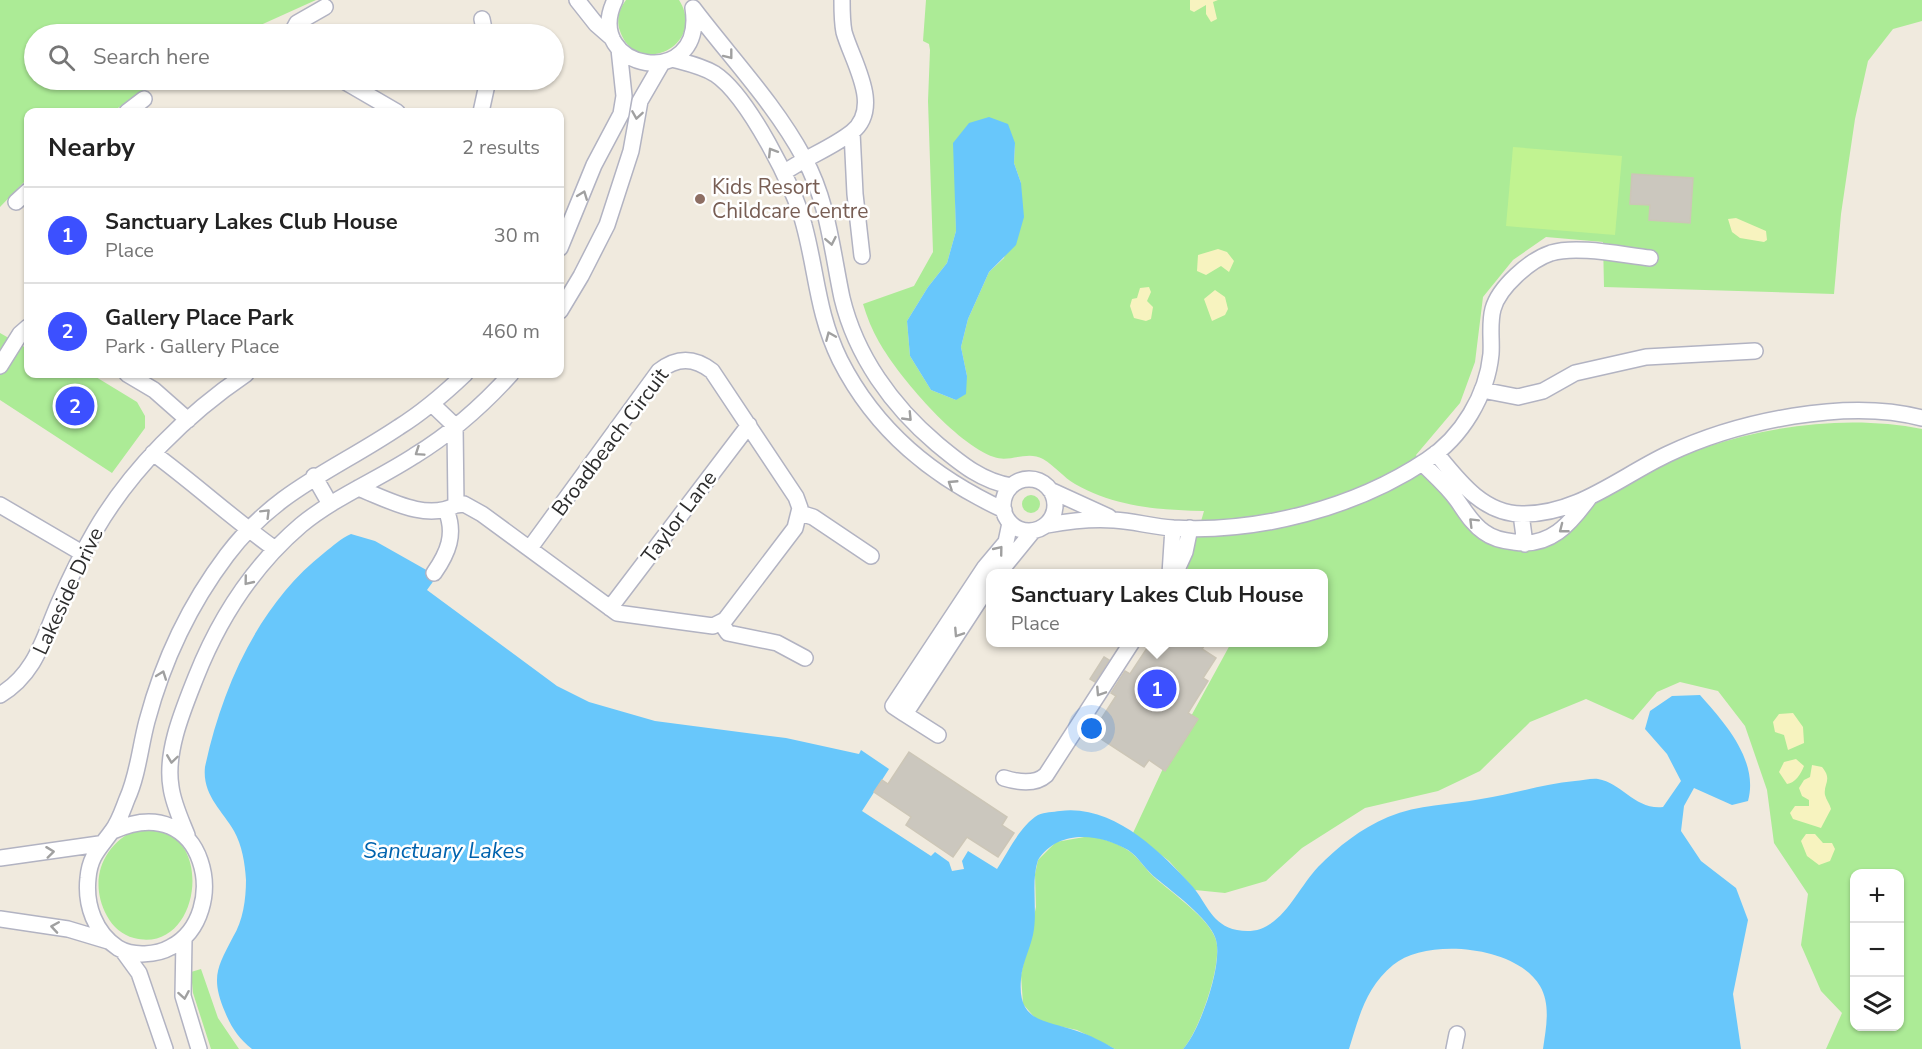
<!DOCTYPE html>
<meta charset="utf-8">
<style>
body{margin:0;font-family:"Nunito Sans",sans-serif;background:#f6f6f6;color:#222}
.controls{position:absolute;right:18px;bottom:18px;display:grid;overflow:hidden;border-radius:12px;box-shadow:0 2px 4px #0004}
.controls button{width:54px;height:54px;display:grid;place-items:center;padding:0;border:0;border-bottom:2px solid #e0e0e0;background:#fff;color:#222;font:30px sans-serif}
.you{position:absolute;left:1092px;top:729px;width:21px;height:21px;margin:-15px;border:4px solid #fff;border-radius:50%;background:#1a73e8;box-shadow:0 0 0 9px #1a73e833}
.badge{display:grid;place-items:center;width:39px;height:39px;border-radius:50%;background:#3c50ff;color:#fff;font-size:20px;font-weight:700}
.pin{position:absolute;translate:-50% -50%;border:3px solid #fff;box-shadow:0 2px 6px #0006}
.popup{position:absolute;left:986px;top:569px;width:342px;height:78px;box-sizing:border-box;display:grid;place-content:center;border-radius:12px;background:#fff;filter:drop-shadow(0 2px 4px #0005);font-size:20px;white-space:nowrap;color:#767676}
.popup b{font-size:22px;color:#222}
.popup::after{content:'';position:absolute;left:50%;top:100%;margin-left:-12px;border:12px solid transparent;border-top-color:#fff}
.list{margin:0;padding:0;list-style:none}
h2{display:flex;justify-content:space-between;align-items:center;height:78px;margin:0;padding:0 24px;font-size:26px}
h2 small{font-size:20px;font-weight:400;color:#767676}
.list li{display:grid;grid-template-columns:39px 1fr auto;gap:18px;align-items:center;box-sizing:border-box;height:96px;padding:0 24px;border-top:2px solid #e0e0e0}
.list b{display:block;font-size:22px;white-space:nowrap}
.list p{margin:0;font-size:20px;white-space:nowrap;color:#767676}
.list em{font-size:20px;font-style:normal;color:#767676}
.icon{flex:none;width:33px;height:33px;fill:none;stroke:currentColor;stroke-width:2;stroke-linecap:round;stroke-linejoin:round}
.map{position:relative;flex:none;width:1922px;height:1049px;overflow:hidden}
.search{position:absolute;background:#fff;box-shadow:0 2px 4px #0004;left:24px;top:24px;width:540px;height:66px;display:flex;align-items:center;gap:15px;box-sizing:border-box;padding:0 21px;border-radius:33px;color:#767676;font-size:22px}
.panel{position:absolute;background:#fff;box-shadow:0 2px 4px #0004;left:24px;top:108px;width:540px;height:270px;border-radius:12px}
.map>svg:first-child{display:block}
</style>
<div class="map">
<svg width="1922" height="1049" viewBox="0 0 1922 1049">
<rect width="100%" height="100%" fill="#f0eade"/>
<!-- green -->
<path fill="#aceb96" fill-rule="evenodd" d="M0 0H316L241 34H34V80H159L112 112H28V178L0 207Z
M626 0H679C708 46 636 79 620 31 616 20 619 9 626 0Z
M926 0H1922V21L1893 29 1868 61 1855 119 1841 214 1834 294 1604 287 1603 242 1546 237 1513 260 1483 297 1475 362 1460 403 1416 455 1431 481 1482 540 1557 539C1574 524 1590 507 1608 493 1617 486 1629 481 1639 476 1720 432 1831 411 1922 429V1049H1826L1842 1013 1821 991 1801 945 1808 894 1774 843 1767 790 1745 726 1718 691 1680 682 1657 692 1633 720 1586 699 1530 722 1480 771 1438 791 1365 808 1302 848 1266 881 1225 893 1195 890 1169 861 1133 833 1166 762 1231 643 1324 642V574L1186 573 1204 511C1159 510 1115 507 1075 484 1063 477 1055 466 1043 459 1027 450 1010 463 994 457 956 444 899 377 879 342 872 330 867 317 863 304L914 286 933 252 928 101 930 50 929 44 923 41ZM1015 143 1014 163 1021 183 1004 258 989 272 968 319 961 347 967 376 956 400 931 390 910 356 907 321 928 287 947 263 956 231 955 193ZM1854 874H1900V1026H1854Z
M0 333 28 349V374H91L137 402 145 416V428L112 473 0 400Z
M1022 504a9 9 0 1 1 18 0a9 9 0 1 1-18 0Z
M137 829C145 830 156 829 164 832 213 849 196 954 134 938 122 935 113 927 107 916 88 881 102 845 137 829Z
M1090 836C1104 839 1118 843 1129 851 1139 858 1146 870 1155 878 1172 893 1210 919 1216 940 1223 963 1199 1032 1183 1049H1115L1077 1030 1044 1023 1035 1018 1023 1004 1021 975 1036 907 1035 874 1038 860 1056 842Z
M201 969 218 1018 239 1049H211L193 993 191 972Z"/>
<!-- sand -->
<path fill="#f7f3bf" d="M1190 0H1218L1213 2 1217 19 1211 22 1206 14V5L1194 12 1190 10Z
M1736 218 1766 231 1767 240 1764 242 1740 238 1732 232 1728 219Z
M1218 249 1227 252 1234 261 1229 272 1221 266 1206 275 1197 271 1198 255Z
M1149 287 1151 292 1147 301 1153 307 1151 319 1146 321 1134 318 1130 306 1132 299 1137 298 1140 288Z
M1215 290 1225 297 1228 309 1225 315 1212 321 1204 299Z
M1793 713 1803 727 1804 743 1788 750 1784 735 1775 732 1773 722 1779 714Z
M1796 759 1804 766C1801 774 1795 783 1787 784L1779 772 1784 762Z
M1812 765 1822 767C1833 780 1823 784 1825 795 1826 800 1830 804 1831 809L1821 828 1793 819 1790 813 1795 806H1809V800L1802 796 1799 788 1804 780 1810 777Z
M1806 834H1815L1823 843H1832L1835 849 1830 861 1819 865 1807 856 1801 841Z"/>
<!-- pitch -->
<path fill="#c1f391" d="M1513 147 1622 156 1615 235 1506 226Z"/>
<!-- water -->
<path fill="#68c7fb" d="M989 117 1008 124 1015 143 1014 163 1021 183 1024 217 1016 245 989 272 968 319 961 347 967 376 966 394 956 400 931 390 910 356 907 321 928 287 947 263 956 231 953 143 969 123Z
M351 534 375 541 437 576 427 590 557 686 589 702 655 721 786 738 859 754 861 750 889 769 862 811 931 856 935 852 949 862 952 871 964 869 962 861 968 851 997 869C1008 852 1020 826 1038 815 1045 812 1053 812 1060 811 1113 804 1160 851 1193 887 1207 904 1212 925 1237 930 1279 939 1295 891 1318 867 1339 846 1360 829 1388 817 1419 804 1450 805 1481 799 1513 794 1543 784 1575 781 1582 781 1591 778 1598 779 1622 783 1635 810 1663 807L1681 781 1667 754 1645 729 1650 711 1672 696 1700 695C1725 723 1759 761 1748 801L1732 805 1694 788 1684 806 1681 831 1701 861 1736 888 1748 920 1733 994 1741 1049H1543C1546 1028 1551 1005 1540 986 1517 946 1427 937 1393 965 1366 987 1359 1017 1349 1049H1183C1200 1031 1225 960 1215 937 1208 918 1173 892 1157 879 1146 871 1139 857 1128 850 1099 833 1058 829 1038 860 1031 881 1037 907 1034 929 1032 946 1022 962 1021 979 1017 1023 1046 1020 1077 1031 1090 1035 1103 1042 1115 1049H252C239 1039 231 1027 225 1012 210 977 218 966 233 937 243 921 246 899 246 880 245 863 242 845 234 831 222 810 202 795 205 767 222 687 259 604 324 553 333 546 341 538 351 534Z"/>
<!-- building -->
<path fill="#cbc7be" stroke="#ccc6b7" stroke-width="1.5" d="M1632 174 1693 178 1690 223 1649 220 1650 205 1630 204Z
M1151 642H1207L1202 649 1216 658 1203 678 1208 681 1188 713 1198 719 1165 771 1149 760 1144 767 1092 733 1116 696 1111 693 1125 671 1130 674Z
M1104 657 1109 660 1095 682 1090 679Z
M909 752 1007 817 1002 825 1014 833 998 857 967 837 953 857 906 825 911 817 874 792 882 780 888 784Z"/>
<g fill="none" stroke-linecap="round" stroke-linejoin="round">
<!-- minor casing -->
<g stroke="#b2b3c2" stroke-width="18">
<path id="minor" d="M577 0 596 24 612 38
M615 0C581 71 706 93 693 8
M693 8C730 57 775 104 804 158 828 201 832 251 842 298 856 356 892 406 937 444 960 463 981 481 1011 486
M482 19 485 34
M291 34 297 23 325 7
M672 59C687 63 702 66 715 74 747 95 795 187 804 225 817 273 817 313 840 360 876 431 933 477 1004 510
M342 80 397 112
M127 112 144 99
M481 112 488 80
M852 132 855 194 862 256
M785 172C806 157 832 148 852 132 883 107 852 61 844 32 842 22 842 11 842 0
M16 202 28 191
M560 248 594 165 621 114 624 96 619 49
M560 311 581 276 607 225 631 151 640 101 662 63
M0 366 20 334 28 327
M127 374 154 390 188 420
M1482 390 1518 397 1543 391 1575 373 1646 357 1755 351
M153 453C195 484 233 519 275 549
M1436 453C1458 480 1483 514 1522 514 1577 515 1621 476 1668 454 1738 421 1847 398 1922 418
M1422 463C1434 475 1447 486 1457 500 1465 511 1472 524 1484 532 1492 538 1504 541 1514 542 1550 548 1570 524 1589 498
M314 476 330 504
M1003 505a26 26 0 1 1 52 0a26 26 0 1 1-52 0Z
M358 488C387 499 426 522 456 505L455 426 432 404
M1050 490 1109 517
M0 505 82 553
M456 505 464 504 482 514 617 613 713 626 725 620 795 528 800 508 796 497 712 371C694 357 677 357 659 371L530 548
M800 513 813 517 871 556
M1521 514 1525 544
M1047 525C1069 521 1091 518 1114 520 1134 521 1153 527 1173 528 1259 533 1355 508 1427 460 1462 437 1487 395 1491 354 1492 339 1489 324 1493 309 1499 287 1530 260 1551 253 1577 245 1622 255 1650 258
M434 573C448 553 456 534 446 510
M998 574 1033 531
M1170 574 1173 528
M1175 574 1185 552 1190 528
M990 584 905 714 893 706 985 567 1006 542 1010 523
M610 608 749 425
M721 623 728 633 777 643 805 658
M0 695C35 674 43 640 58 605 69 580 81 555 95 531 131 469 187 414 246 374
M905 714 938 735
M1004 778C1017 782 1035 785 1046 775L1132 642
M113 831C207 788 232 915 171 947 157 955 133 957 118 948 95 933 85 905 88 878 90 855 100 848 112 831 119 822 123 809 127 799 138 775 140 747 147 721 163 661 190 604 227 555 276 490 335 470 399 427 423 412 445 393 465 374
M187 835C181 820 173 803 171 787 165 752 183 710 196 677 219 619 253 566 301 525 335 497 377 480 414 456 450 434 483 405 511 374
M0 858 99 844
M0 919 68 929 108 941
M184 939 183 996 199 1049
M123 951 139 973 165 1049
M1454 1049 1457 1034"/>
</g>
<!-- minor -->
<use href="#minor" stroke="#fff" stroke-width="15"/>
</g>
<!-- one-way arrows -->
<defs><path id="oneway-chevron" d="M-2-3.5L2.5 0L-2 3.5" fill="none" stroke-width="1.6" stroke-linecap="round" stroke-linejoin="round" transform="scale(1.5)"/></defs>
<g stroke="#a0a0a0">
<use href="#oneway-chevron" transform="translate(729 55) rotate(52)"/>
<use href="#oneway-chevron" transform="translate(637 115) rotate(99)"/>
<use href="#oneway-chevron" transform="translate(772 152) rotate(-122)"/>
<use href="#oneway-chevron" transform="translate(583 195) rotate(-69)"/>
<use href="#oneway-chevron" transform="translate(831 241) rotate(79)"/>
<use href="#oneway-chevron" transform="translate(830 336) rotate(-113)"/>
<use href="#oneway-chevron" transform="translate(908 417) rotate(46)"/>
<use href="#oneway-chevron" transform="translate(419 452) rotate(146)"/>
<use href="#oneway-chevron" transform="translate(952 484) rotate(-147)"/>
<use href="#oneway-chevron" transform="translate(266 513) rotate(-45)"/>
<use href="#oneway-chevron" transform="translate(1473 522) rotate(-135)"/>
<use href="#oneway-chevron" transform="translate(1563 529) rotate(142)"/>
<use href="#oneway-chevron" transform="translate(999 550) rotate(-51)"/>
<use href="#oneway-chevron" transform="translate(248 581) rotate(129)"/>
<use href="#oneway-chevron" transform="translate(958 633) rotate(123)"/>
<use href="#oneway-chevron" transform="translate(162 675) rotate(-70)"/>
<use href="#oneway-chevron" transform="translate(1100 692) rotate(123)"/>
<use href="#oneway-chevron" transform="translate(172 759) rotate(98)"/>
<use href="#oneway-chevron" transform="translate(50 852) rotate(-7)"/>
<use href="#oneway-chevron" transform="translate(55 927) rotate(-171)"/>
<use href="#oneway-chevron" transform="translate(184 995) rotate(80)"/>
</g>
<!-- markers -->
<circle fill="#8d6e63" stroke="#fff" stroke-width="2" cx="700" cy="199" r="6"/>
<g text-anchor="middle" stroke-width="5" stroke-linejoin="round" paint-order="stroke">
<!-- education labels -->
<g font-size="21" fill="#785e54" stroke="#fff" text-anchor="start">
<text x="712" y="194">Kids Resort<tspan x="712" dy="24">Childcare Centre</tspan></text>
</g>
<!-- street labels -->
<g font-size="21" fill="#2d2d2d" stroke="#fff">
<text transform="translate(610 442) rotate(-53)" y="7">Broadbeach Circuit</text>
<text transform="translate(679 517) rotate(-53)" y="7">Taylor Lane</text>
<text transform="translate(68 591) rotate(-65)" y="7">Lakeside Drive</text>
</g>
<!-- water labels -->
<g font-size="22" font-style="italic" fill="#0063ae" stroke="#fff">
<text x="444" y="858">Sanctuary Lakes</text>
</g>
</g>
</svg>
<div class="controls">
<button>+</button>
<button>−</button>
<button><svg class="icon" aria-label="layers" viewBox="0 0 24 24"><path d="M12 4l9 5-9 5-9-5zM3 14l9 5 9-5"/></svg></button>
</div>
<div class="you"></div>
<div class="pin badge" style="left:1157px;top:689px">1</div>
<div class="popup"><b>Sanctuary Lakes Club House</b>Place</div>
<div class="pin badge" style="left:75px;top:406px">2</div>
<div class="search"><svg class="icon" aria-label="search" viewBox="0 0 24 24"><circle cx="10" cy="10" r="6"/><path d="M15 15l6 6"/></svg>Search here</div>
<section class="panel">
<h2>Nearby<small>2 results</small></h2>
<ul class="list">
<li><span class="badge">1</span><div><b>Sanctuary Lakes Club House</b><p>Place</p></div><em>30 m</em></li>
<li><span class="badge">2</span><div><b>Gallery Place Park</b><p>Park · Gallery Place</p></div><em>460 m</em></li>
</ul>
</section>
</div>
